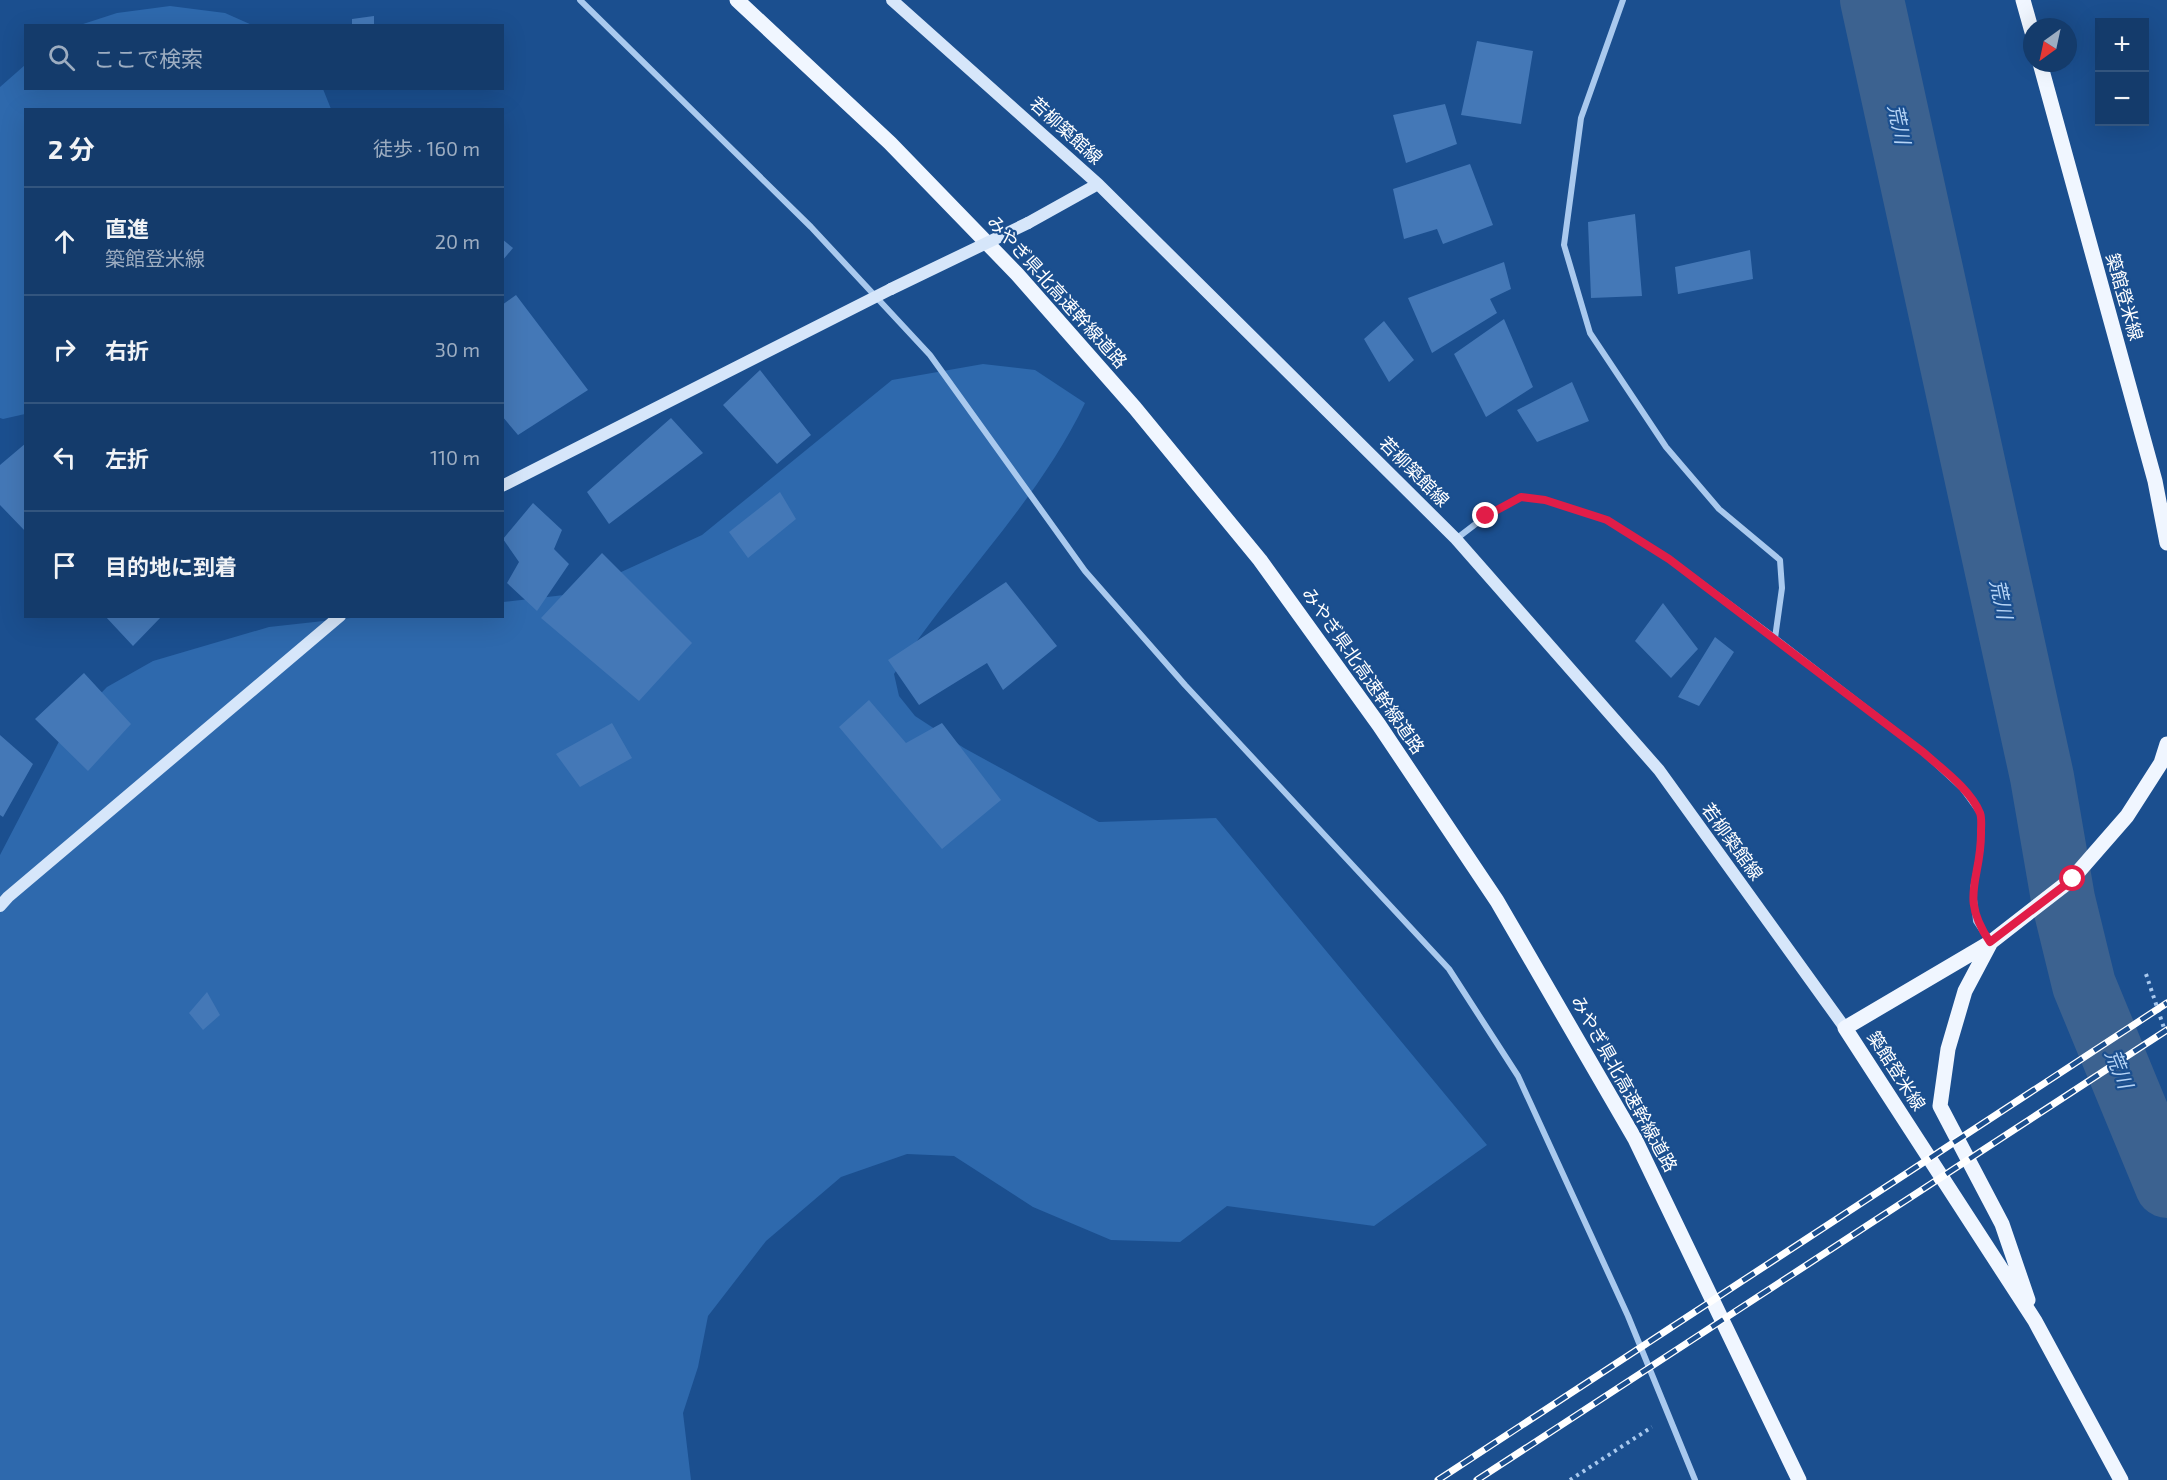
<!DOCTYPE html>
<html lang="ja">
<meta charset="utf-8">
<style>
body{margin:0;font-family:"Exo 2","Noto Sans JP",sans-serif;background:#214673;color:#f1f3f6}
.controls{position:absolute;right:18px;top:18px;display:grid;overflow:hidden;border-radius:0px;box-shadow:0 6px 24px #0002}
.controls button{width:54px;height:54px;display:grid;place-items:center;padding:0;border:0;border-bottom:2px solid #33557e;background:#143b6b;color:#f1f3f6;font:30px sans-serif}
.compass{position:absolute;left:2023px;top:18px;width:54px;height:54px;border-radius:50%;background:#143b6b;box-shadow:0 6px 24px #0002;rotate:213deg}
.stop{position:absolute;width:18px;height:18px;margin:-14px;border:4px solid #e11d48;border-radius:50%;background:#fff}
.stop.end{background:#e11d48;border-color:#fff;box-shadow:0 2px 6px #0008}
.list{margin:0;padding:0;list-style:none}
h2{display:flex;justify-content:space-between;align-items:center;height:78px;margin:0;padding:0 24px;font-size:26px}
h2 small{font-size:20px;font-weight:400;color:#9dadc1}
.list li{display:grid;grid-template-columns:39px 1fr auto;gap:18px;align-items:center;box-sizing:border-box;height:108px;padding:0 24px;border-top:2px solid #33557e}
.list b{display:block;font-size:22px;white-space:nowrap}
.list p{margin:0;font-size:20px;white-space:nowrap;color:#9dadc1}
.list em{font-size:20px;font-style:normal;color:#9dadc1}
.icon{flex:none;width:33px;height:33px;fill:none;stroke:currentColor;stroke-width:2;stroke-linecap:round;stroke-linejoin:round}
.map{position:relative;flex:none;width:2167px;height:1480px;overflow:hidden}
.search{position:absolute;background:#143b6b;box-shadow:0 6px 24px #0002;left:24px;top:24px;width:480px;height:66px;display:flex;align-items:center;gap:15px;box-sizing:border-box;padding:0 21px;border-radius:0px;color:#9dadc1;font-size:22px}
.panel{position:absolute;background:#143b6b;box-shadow:0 6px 24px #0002;left:24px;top:108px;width:480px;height:510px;border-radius:0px}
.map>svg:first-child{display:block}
</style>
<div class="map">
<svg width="2167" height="1480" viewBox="0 0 2167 1480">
<rect width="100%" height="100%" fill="#1b4f8f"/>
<!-- green -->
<path fill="#2e69ad" d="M170 6 225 13 252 25H80L117 13Z
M25 65 26 88 323 89 331 109 26 110 25 414 3 419 0 418V87Z
M983 364 1035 370 1085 403C1037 503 955 581 894 674L899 696 915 716 964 748 1099 822 1216 818 1487 1145 1374 1226 1227 1206 1180 1242 1111 1240 1033 1207 954 1156 907 1154 841 1177 766 1241 708 1316 698 1367 683 1413 691 1480H0V855L65 730 107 687 153 661 269 627 369 616H502L503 602 573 594 702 535 892 380Z"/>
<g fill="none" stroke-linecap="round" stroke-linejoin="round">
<!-- river -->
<path stroke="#3c6290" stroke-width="64" d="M1872 0 2042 777 2063 899 2084 985 2167 1186"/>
</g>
<!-- building -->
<path fill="#4478b7" d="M374 16V26H352V19Z
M1477 41 1533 51 1521 124 1461 115Z
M1445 104 1457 144 1406 163 1393 115Z
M1470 164 1493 225 1443 244 1437 229 1404 239 1393 189Z
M1635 214 1642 296 1591 298 1588 222Z
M502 239 513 248 502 261Z
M1750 250 1753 279 1678 294 1675 267Z
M1504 262 1511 289 1490 299 1497 313 1432 353 1408 298Z
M516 295 588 390 518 435 502 416V305Z
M1504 319 1533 387 1486 417 1454 354Z
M1384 321 1414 360 1389 382 1364 339Z
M760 370 811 435 777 464 723 405Z
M1572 382 1589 421 1537 442 1517 410Z
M671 418 703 453 609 524 587 492Z
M26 443V532L0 505V465Z
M780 492 796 519 748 558 729 532Z
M533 503 562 530 554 549 569 564 537 611 507 583 519 562 503 539Z
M602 553 692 643 639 701 541 618Z
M1006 582 1057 646 1003 690 987 663 919 705 888 660Z
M1663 603 1698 649 1671 678 1635 641Z
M105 616H162L133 646Z
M1715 637 1734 652 1699 706 1678 697Z
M84 673 131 724 88 771 35 719Z
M869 700 906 743 942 723 1001 800 942 849 839 727Z
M612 723 632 758 580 787 556 754Z
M0 735 33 764 3 817 0 815Z
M207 992 220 1015 203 1030 189 1013Z"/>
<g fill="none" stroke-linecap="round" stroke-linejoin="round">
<!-- path -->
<path stroke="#a9c9ee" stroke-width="4" stroke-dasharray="3 4.5" stroke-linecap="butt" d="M2146 974 2167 1037
M1570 1480 1652 1427"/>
<!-- street -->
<path stroke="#a9c9ee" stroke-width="6" d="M580 0 811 227 930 355 1085 571 1185 685 1449 969 1518 1076 1628 1316 1695 1480
M1623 0 1581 118 1564 245 1590 333 1666 447 1719 509 1780 560 1782 588 1775 638
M1456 539 1486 516 1521 497 1545 500 1607 520 1669 559 1775 638 1923 752 1962 788 1981 814V846L1973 889 1976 921 1990 942"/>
<!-- secondary -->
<path stroke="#d6e6fa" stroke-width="12" d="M892 0 1098 184 1456 539 1659 770 1845 1028
M1028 223 1098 184
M502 486 891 289
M0 906 8 897 340 616"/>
<!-- primary -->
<path stroke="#f0f6ff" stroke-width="15" d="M737 0 890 143 1017 274 1135 408 1260 560 1379 725 1497 901 1635 1139 1799 1480
M2023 0 2032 32
M2040 63 2155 481 2167 543
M1991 942 1965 991 1948 1049 1940 1106 2002 1224 2028 1300
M2121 1480 2035 1321 1845 1028 1991 942 2072 879 2127 816 2161 763 2167 744"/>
<!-- rail casing -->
<g stroke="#fff" stroke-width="7">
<path id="rail" d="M1438 1480 2167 1003
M1477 1480 2167 1030"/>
</g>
<!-- rail -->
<use href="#rail" stroke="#1b4f8f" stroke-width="4.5" stroke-dasharray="14" stroke-linecap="butt"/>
<!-- secondary-bridge -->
<path stroke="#d6e6fa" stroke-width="12" d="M891 289 1028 223"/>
</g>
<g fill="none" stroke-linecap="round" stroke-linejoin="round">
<!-- route -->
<path stroke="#e11d48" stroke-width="8" d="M1486 516 1521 497 1545 500 1607 520 1669 559 1923 752C1942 769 1970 789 1980 813 1982 818 1981 826 1981 831 1982 880 1958 895 1990 942L2073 879"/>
</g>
<g text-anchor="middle" stroke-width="4.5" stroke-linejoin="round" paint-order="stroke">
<!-- street labels -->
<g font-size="18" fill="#fff" stroke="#1b4f8f">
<text transform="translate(1066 131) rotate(42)" y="6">若柳築館線</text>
<text transform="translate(1057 292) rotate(48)" y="6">みやぎ県北高速幹線道路</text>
<text transform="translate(2124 297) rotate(74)" y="6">築館登米線</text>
<text transform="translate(1414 472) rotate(45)" y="6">若柳築館線</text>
<text transform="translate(1363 671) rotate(55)" y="6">みやぎ県北高速幹線道路</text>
<text transform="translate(1732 842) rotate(54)" y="6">若柳築館線</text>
<text transform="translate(1896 1071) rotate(57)" y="6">築館登米線</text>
<text transform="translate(1624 1084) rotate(61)" y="6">みやぎ県北高速幹線道路</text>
</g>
<!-- water labels -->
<g font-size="20" font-style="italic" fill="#b5d3f5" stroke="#1b4f8f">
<text transform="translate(1899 124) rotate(78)" y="7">荒川</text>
<text transform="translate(2001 599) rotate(78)" y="7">荒川</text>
<text transform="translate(2119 1069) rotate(68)" y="7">荒川</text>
</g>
</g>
</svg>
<div class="controls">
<button>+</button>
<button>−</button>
</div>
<svg class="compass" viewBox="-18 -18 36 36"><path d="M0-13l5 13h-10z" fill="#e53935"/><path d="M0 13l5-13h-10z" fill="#9dadc1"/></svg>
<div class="stop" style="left:2073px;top:879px"></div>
<div class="stop end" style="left:1486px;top:516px"></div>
<div class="search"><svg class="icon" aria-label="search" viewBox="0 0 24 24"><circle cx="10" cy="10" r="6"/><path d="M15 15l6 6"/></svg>ここで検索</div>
<section class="panel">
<h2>2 分<small>徒歩 · 160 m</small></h2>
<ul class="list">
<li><svg class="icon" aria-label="ahead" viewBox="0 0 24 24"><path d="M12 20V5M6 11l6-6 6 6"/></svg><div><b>直進</b><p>築館登米線</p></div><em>20 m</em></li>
<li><svg class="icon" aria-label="right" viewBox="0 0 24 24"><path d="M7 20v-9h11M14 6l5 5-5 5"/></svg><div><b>右折</b></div><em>30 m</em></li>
<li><svg class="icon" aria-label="left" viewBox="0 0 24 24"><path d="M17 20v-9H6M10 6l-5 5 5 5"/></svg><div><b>左折</b></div><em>110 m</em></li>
<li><svg class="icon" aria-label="arrive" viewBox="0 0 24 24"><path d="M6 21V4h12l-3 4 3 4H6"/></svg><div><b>目的地に到着</b></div></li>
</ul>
</section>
</div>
